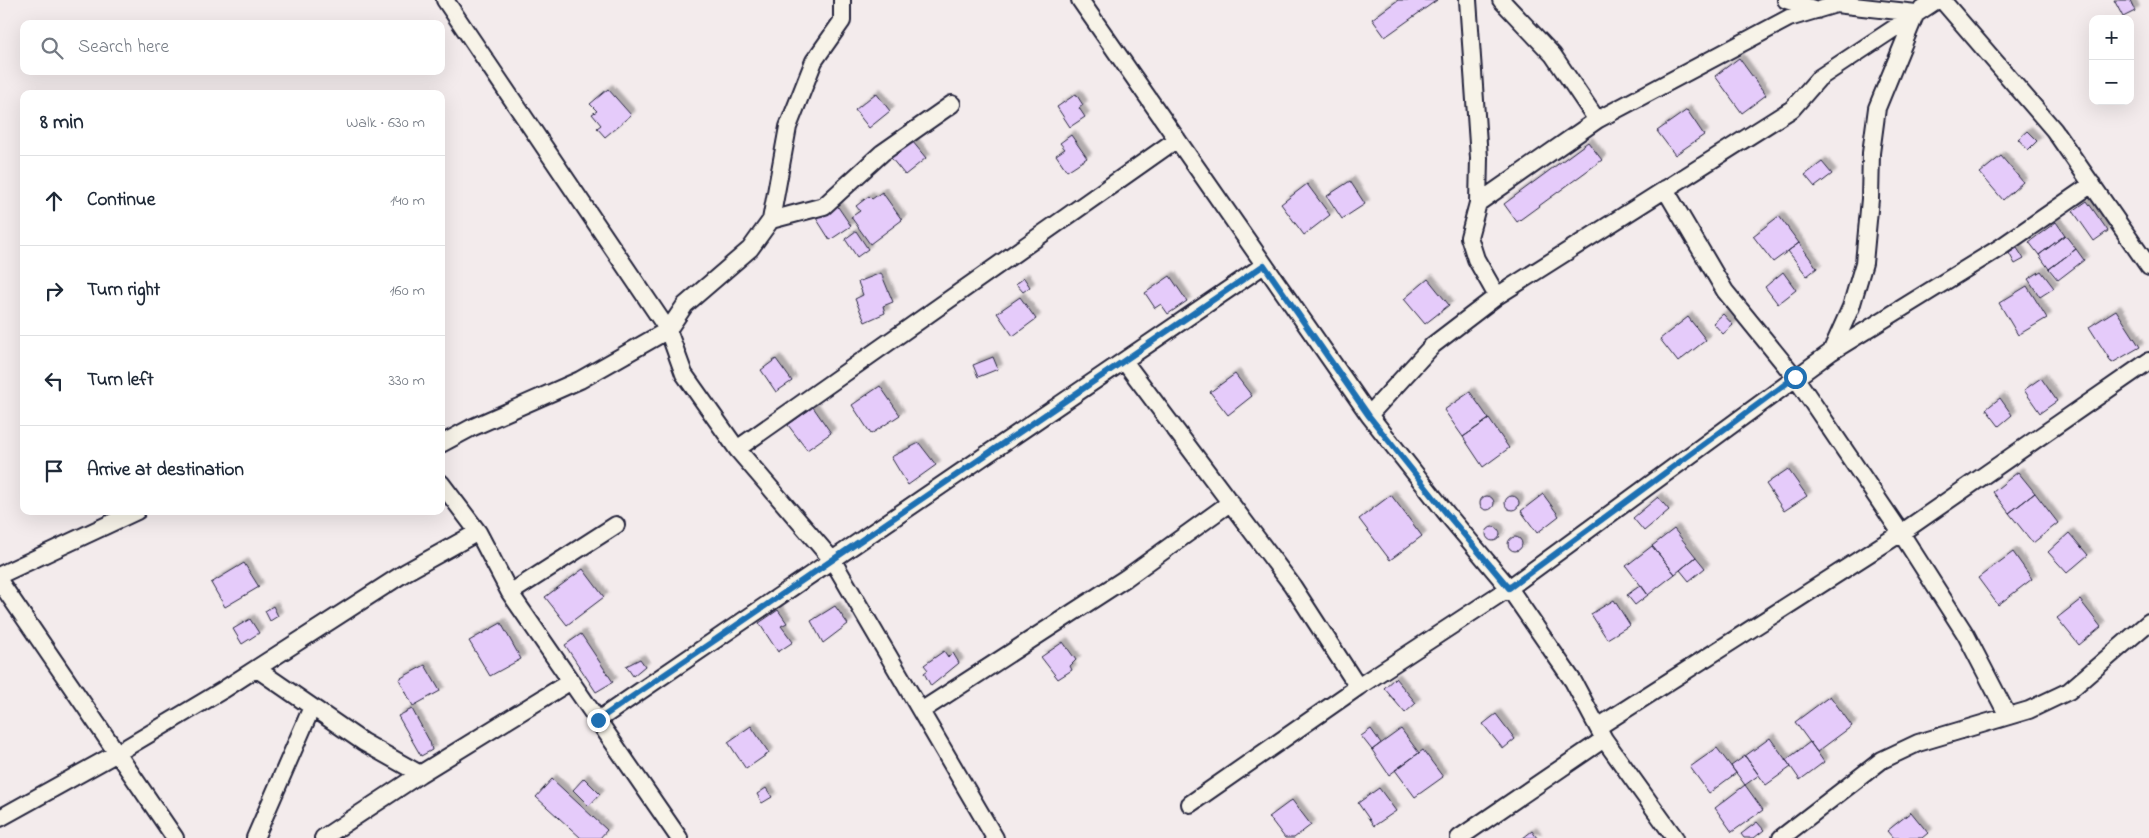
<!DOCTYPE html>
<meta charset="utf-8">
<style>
body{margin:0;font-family:"Indie Flower",sans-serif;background:#f2f2f3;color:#1f2937}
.controls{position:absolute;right:15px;top:15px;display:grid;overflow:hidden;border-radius:10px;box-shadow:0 5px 20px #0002}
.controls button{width:45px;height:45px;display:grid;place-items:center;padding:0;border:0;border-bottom:1px solid #e0e1e3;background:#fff;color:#1f2937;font:25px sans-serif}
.stop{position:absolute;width:15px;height:15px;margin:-11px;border:4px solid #1f6fb2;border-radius:50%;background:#fff}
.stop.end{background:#1f6fb2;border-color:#fff;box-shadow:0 1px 5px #0008}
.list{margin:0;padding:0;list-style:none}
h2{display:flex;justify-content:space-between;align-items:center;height:65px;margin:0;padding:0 20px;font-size:21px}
h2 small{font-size:16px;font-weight:400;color:#747a83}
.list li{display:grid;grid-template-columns:32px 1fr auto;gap:15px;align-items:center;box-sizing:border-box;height:90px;padding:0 20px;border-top:1px solid #e0e1e3}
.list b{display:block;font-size:19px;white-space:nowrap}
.list em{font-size:16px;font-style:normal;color:#747a83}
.icon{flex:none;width:28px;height:28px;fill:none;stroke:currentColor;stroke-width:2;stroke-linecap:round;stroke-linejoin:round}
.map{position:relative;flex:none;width:2149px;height:838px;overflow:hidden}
.search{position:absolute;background:#fff;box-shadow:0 5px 20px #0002;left:20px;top:20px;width:425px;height:55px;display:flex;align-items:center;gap:12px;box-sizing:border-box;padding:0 18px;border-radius:10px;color:#747a83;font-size:19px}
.panel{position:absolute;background:#fff;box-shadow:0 5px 20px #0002;left:20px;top:90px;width:425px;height:425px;border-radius:10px}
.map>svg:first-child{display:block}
</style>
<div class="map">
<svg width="2149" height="838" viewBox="0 0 2149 838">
<defs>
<filter id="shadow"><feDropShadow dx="4.5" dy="-4.5" stdDeviation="1" flood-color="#0004"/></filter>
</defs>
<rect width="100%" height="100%" fill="#f3ebec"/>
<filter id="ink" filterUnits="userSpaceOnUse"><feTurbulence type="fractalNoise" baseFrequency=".02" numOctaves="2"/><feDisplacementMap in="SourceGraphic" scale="10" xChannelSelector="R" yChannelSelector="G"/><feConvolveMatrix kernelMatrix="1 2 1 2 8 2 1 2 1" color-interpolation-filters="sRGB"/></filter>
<g filter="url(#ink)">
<!-- building -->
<path fill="#e5cbfa" stroke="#22223b" filter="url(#shadow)" d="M1398 0H1437L1385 37 1372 19Z
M2114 0H2130L2135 11 2123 17Z
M1739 58 1766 95 1742 113 1715 76Z
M608 89 631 115 605 137 597 128 601 125 592 114 597 111 590 104Z
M876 93 890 111 869 128 855 110Z
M1076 94 1083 105 1079 108 1085 117 1070 127 1057 107Z
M1687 110 1704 135 1675 155 1657 131Z
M2027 131 2037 141 2028 150 2018 139Z
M1071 135 1087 158 1067 171 1056 155 1065 149 1060 143Z
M908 136 926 158 905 175 887 153Z
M1588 142 1602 160 1517 222 1504 204Z
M2001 156 2023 182 2003 200 1980 173Z
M1822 162 1832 174 1815 187 1805 175Z
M1350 181 1365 204 1342 219 1327 196Z
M1307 184 1330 215 1304 235 1281 204Z
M882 192 902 220 870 244 851 217 860 211 856 206 869 196 872 199Z
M2087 201 2108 231 2094 241 2073 211Z
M836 204 851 226 830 240 816 218Z
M1779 216 1799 243 1773 262 1753 236Z
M2056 222 2065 235 2039 255 2029 242Z
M856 231 868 249 857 257 845 239Z
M2065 235 2076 249 2049 269 2039 255Z
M1799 243 1817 268 1807 276 1788 251Z
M2017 248 2024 259 2015 264 2009 253Z
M2076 249 2084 260 2058 280 2049 269Z
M2041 271 2054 288 2040 297 2028 279Z
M1783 272 1796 290 1778 304 1765 287Z
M881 273 893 302 883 306 885 313 865 322 855 299 863 295 858 282Z
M1170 276 1187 301 1168 314 1161 304 1155 308 1145 293Z
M1024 278 1030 287 1023 292 1016 284Z
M1428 279 1449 305 1425 324 1404 299Z
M2027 286 2047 318 2018 335 1999 303Z
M1020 297 1036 319 1013 336 997 313Z
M2116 310 2140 347 2112 363 2089 327Z
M1723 314 1733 325 1723 334 1713 323Z
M1688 317 1706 340 1678 362 1660 339Z
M993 357 998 369 978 377 973 365Z
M776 359 792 381 776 392 761 370Z
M1235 374 1252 396 1228 415 1210 392Z
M2041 378 2057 401 2040 413 2024 390Z
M880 386 900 415 871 434 852 405Z
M1470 392 1489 419 1463 437 1444 410Z
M2000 398 2012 415 1999 426 1986 409Z
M813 407 831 433 807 450 788 425Z
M1489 419 1509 448 1483 467 1463 437Z
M919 443 936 465 908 485 891 457Z
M1788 469 1807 496 1784 511 1766 484Z
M2018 472 2035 493 2009 513 1993 492Z
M2035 493 2058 523 2033 543 2009 513Z
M1543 494 1559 516 1537 533 1521 511Z
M1391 495 1422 536 1390 560 1359 519Z
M1505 503a7 7 0 1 1 14 0a7 7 0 1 1-14 0Z
M1480 503a7 7 0 1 1 14 0a7 7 0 1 1-14 0Z
M1658 497 1669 510 1644 531 1633 518Z
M1486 534a7 7 0 1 1 14 0a7 7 0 1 1-14 0Z
M1674 529 1696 557 1675 574 1652 546Z
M2069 533 2088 555 2067 573 2048 552Z
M1508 544a7 7 0 1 1 14 0a7 7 0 1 1-14 0Z
M1652 546 1675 574 1648 595 1626 566Z
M2013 552 2032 579 1998 605 1978 578Z
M1696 557 1705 568 1689 581 1680 570Z
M244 563 259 587 225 607 211 583Z
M583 569 604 597 567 625 545 597Z
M1641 585 1648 595 1635 605 1627 595Z
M1614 600 1630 625 1607 639 1591 614Z
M2080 600 2101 627 2079 645 2057 618Z
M273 606 278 616 270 621 265 611Z
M835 606 848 624 823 643 811 621Z
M778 610 787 623 781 626 793 642 778 652 759 623Z
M250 619 259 633 242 644 233 629Z
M501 623 521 659 490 676 469 641Z
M581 634 613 682 596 692 565 645Z
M1063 642 1076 660 1070 666 1072 670 1058 679 1041 657Z
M944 651 948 657 953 653 959 663 931 686 924 673 928 670 924 665Z
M640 659 645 666 633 676 626 666Z
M425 665 440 691 413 706 399 679Z
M1395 678 1416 703 1405 713 1384 688Z
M1830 696 1852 726 1817 752 1795 722Z
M412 709 430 742 432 750 421 756 398 716Z
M1496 714 1515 739 1503 749 1483 724Z
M751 726 769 753 746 769 728 742Z
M1371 729 1381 743 1372 750 1361 736Z
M1401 729 1419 753 1389 775 1372 750Z
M1770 738 1791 767 1766 785 1745 756Z
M1810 742 1824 762 1800 780 1786 760Z
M1717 748 1736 773 1709 793 1690 767Z
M1423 750 1443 777 1415 797 1395 770Z
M1745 756 1759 775 1745 785 1731 766Z
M584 778 600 794 589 806 573 790Z
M552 779 607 830 600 838H581L536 797Z
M1745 785 1763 810 1732 832 1715 808Z
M766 788 772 797 762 803 757 794Z
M1379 788 1396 811 1374 826 1358 803Z
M1292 800 1311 825 1294 838H1285L1269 817Z
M1911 812 1928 833 1922 838H1893L1887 831Z
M1757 822 1764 830 1754 838H1744L1741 834Z
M1532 831 1537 838H1523Z"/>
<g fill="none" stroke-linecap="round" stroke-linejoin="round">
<!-- minor casing -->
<g stroke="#22223b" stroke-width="20">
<path id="minor" d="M842 0V21L814 61 788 127 771 220 750 249 685 305 668 330 684 374 737 449 833 561 995 838
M1080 0 1369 415 1447 514 1509 588 1573 681 1604 739 1675 838
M1468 0 1479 158 1478 203 1469 237 1476 259 1497 296
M1501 0 1553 55 1597 120
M1786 0 1817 10
M1942 0 2054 130 2149 267
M1665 189 1725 291 1795 377 1901 533 1966 635 2008 716
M1478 203 1597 120 1789 18 1836 4 1916 13 1877 108 1871 153 1870 199 1864 263 1851 307 1831 352
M771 220 824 206 882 153 952 104
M1124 361 1292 585 1358 687
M1369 415 1433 345 1497 296 1792 109 1819 78 1937 0
M441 444 471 428 580 380 668 330 445 0
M737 449 1177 139
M441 483 478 532 510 593 679 838
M0 575 137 511
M0 582 175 838
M510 593 616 525
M257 669 363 742 420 774
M921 711 1126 578 1231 502
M598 720 1264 265
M1598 727 1901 533 2149 361
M1190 804 1358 687 1509 588 1831 352 2001 247 2092 184
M0 818 119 752 223 690 406 572 478 532
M255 838 312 707
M323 838 420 774 571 681
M1459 838 1604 739
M1781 838 1882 760 1918 743 2029 710 2069 691 2149 622"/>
</g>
<!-- minor -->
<use href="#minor" stroke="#f7f3e8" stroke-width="16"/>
</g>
</g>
<g fill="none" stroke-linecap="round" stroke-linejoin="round" filter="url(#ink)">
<!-- route -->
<path stroke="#1f6fb2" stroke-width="6" d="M598 720 1264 265 1369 416 1447 514 1509 588 1795 377"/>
</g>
</svg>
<div class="controls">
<button>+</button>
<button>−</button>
</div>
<div class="stop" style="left:1795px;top:377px"></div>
<div class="stop end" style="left:598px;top:720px"></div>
<div class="search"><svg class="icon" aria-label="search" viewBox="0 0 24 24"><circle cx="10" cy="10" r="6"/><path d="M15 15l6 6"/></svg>Search here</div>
<section class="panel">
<h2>8 min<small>Walk · 630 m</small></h2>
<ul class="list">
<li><svg class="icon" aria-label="ahead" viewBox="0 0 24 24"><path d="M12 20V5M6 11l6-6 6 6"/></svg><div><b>Continue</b></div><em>140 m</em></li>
<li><svg class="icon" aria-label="right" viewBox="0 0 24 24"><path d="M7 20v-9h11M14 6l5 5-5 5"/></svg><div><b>Turn right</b></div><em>160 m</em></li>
<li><svg class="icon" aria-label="left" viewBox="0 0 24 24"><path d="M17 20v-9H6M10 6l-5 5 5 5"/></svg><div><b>Turn left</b></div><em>330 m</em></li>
<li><svg class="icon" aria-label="arrive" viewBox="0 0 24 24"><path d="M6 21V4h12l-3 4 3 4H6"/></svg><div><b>Arrive at destination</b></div></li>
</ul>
</section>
</div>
